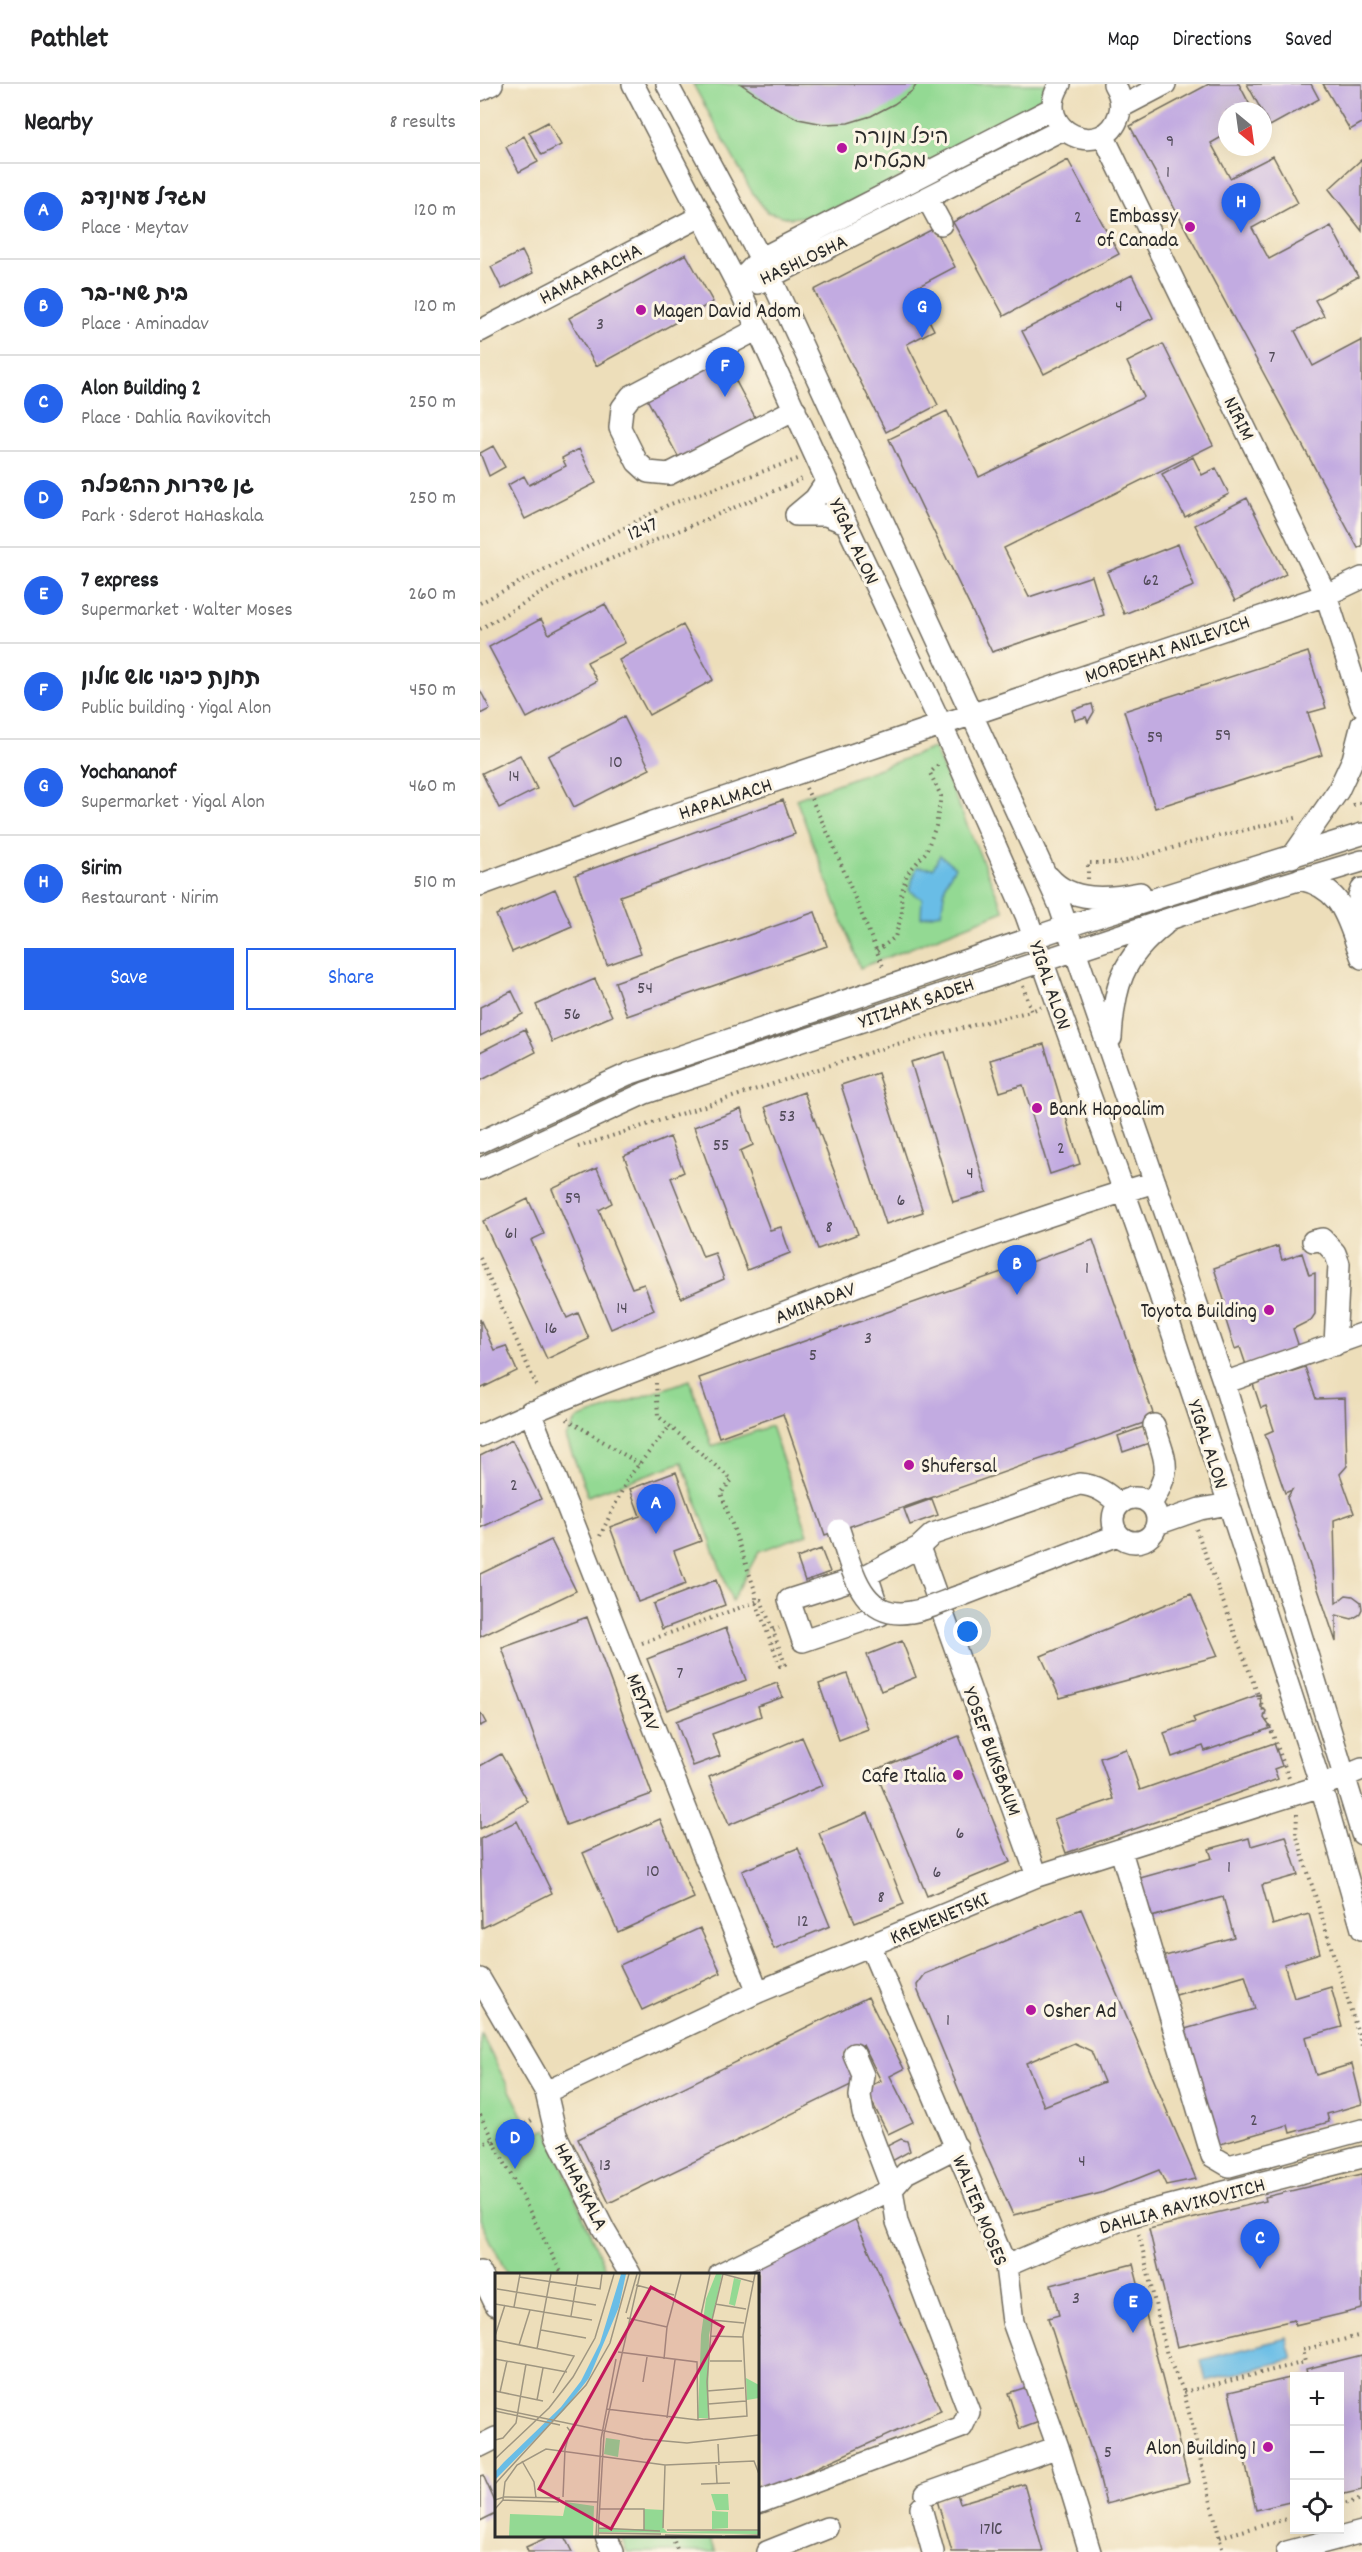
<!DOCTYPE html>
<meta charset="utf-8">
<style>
body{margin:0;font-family:Dekko,"Playpen Sans Hebrew",sans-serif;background:#f2f2f2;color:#202124}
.controls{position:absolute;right:18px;bottom:18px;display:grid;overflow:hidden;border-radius:0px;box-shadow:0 6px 24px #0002}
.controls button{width:54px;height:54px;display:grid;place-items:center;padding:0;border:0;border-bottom:2px solid #e0e0e0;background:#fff;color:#202124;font:30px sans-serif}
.compass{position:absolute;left:738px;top:18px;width:54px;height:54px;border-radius:50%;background:#fff;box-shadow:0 6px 24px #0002;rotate:151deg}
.you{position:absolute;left:488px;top:1548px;width:21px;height:21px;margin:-15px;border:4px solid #fff;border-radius:50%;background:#1a73e8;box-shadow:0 0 0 9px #1a73e833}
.badge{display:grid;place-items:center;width:39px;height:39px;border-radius:50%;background:#2563eb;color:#fff;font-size:20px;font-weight:700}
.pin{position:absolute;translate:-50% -50px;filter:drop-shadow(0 2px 3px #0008)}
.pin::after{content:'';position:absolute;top:32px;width:21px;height:18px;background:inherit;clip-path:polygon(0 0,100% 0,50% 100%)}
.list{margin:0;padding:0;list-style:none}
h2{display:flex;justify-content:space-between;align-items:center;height:78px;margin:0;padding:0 24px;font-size:26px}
h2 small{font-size:20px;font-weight:400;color:#757577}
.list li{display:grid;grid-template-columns:39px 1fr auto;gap:18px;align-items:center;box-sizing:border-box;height:96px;padding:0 24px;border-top:2px solid #e0e0e0}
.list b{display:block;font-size:22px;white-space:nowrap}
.list p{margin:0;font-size:20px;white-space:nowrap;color:#757577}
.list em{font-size:20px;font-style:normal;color:#757577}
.actions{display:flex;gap:12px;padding:18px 24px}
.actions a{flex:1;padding:14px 0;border:2px solid #2563eb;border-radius:0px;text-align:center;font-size:21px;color:#2563eb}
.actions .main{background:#2563eb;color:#fff}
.icon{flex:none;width:33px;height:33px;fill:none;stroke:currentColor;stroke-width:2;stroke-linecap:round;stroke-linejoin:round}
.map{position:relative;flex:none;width:882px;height:2468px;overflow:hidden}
header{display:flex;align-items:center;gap:36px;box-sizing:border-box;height:84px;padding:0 30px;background:#fff;border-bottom:2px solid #e0e0e0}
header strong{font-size:28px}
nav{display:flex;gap:33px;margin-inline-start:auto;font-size:21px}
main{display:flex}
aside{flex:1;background:#fff}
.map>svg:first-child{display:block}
</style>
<header>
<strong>Pathlet</strong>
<nav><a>Map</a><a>Directions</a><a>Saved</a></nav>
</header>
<main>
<aside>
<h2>Nearby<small>8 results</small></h2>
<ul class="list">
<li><span class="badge">A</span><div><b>מגדל עמינדב</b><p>Place · Meytav</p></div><em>120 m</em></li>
<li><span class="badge">B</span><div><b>בית שמי-בר</b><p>Place · Aminadav</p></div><em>120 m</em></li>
<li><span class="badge">C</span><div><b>Alon Building 2</b><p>Place · Dahlia Ravikovitch</p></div><em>250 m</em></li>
<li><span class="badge">D</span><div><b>גן שדרות ההשכלה</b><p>Park · Sderot HaHaskala</p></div><em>250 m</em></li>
<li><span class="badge">E</span><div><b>7 express</b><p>Supermarket · Walter Moses</p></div><em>260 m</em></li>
<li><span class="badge">F</span><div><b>תחנת כיבוי אש אלון</b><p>Public building · Yigal Alon</p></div><em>450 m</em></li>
<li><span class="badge">G</span><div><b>Yochananof</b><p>Supermarket · Yigal Alon</p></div><em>460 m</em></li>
<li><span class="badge">H</span><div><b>Sirim</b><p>Restaurant · Nirim</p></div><em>510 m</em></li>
</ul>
<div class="actions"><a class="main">Save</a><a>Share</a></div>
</aside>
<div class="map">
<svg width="882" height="2468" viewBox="0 0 882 2468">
<rect width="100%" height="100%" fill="#fcf5e5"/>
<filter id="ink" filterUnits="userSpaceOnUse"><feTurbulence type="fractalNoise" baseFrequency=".0167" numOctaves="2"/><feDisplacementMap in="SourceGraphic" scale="12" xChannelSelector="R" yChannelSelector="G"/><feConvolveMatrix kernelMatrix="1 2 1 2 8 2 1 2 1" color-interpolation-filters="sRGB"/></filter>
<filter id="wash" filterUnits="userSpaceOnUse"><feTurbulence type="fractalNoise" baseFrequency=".008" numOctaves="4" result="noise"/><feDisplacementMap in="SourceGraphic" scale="24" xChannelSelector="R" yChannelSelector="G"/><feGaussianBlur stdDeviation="1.35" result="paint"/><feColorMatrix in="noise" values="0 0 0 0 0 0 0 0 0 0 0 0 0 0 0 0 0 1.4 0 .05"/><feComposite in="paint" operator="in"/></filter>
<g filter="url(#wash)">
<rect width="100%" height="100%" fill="#eddeba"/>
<!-- green -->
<path fill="#93d993" stroke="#5f825f" stroke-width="1.5" d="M213 0H570V1L559 19 392 109 338 131 310 134 287 128 272 108Z
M454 664 524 827 380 884 316 715Z
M210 1296 232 1362 291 1342 328 1450 279 1467 252 1517 202 1378 108 1412 86 1353 97 1335Z
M0 1948 53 2051 67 2045 127 2190H27L0 2135Z
M141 2452H230L236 2468H147Z"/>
<!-- water -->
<path fill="#69bde6" stroke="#4a7488" stroke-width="1.5" d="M460 771 475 783 466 798 461 829 441 833 442 815 429 806 437 783 453 784Z
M807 2254 813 2275 726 2297 721 2276Z"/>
<g id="blocks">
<!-- building -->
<path fill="#c2abe1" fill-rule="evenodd" d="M261 0H437L432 7 414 20 391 32 368 39 344 40 318 35 295 23Z
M729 0H759L773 27H747V50L731 59 750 94 793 72 818 119 772 144 789 175 851 142 878 193 835 216 844 232 815 247 833 282 882 256V462L878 464 650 42Z
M767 0H831L839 15 790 42Z
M843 0H882V39L870 46Z
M68 38 81 61 62 71 49 48Z
M44 52 58 78 39 88 26 63Z
M882 75V147L849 105Z
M588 76 639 170 524 232 473 138Z
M455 144 475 183 433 205 454 246 427 260 458 321 406 348 334 206Z
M42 167 53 189 22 205 11 183Z
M206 170 233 218 116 282 89 234Z
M652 191 673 234 564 290 542 247Z
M683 260 733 361 524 464 549 513 612 492 624 531 512 568 409 355 467 327 499 393 664 313 647 278Z
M243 273 276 335 200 376 167 315Z
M13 362 25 383 9 392 0 369Z
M99 365 116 399 45 435 28 401 44 392 49 401 86 382 82 374Z
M713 373 722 391 736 384 749 410 705 433 682 390Z
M767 414 806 490 755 517 715 441Z
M698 460 714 502 644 530 627 488Z
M125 520 145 559 107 578 117 597 47 634 9 563 61 535 69 550Z
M203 541 233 596 169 631 139 576Z
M828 568 846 624 828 629 842 671 675 724 644 627Z
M0 606 10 625 0 630Z
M612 620 614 628 608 638 606 633 595 636 592 626Z
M144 633 170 685 94 723 68 672Z
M40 671 57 705 19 724 2 689Z
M303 716 315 750 140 812 161 869 127 881 95 791Z
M75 805 92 842 32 868 16 831Z
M335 828 347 862 147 932 135 898Z
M115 895 132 932 72 958 56 921Z
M32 907 43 930 0 952V923Z
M45 945 56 968 0 997V968Z
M564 960 600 1080 570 1090 543 1001 520 1008 510 976Z
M465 968 507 1108 473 1118 431 978Z
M398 989 443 1128 406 1140 361 1001Z
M324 1008 378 1150 338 1165 285 1023Z
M261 1025 273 1061 260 1067 290 1146 301 1143 310 1169 267 1186 214 1043Z
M190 1053 204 1088 191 1094 223 1173 235 1169 244 1195 201 1214 144 1072Z
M117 1084 132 1119 119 1126 152 1204 164 1200 174 1226 131 1245 72 1105Z
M48 1115 64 1150 51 1156 87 1234 98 1229 109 1255 67 1275 3 1137Z
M613 1156 675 1335 345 1451 303 1330 239 1353 219 1294Z
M798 1162 802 1176 822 1169 829 1191 835 1189V1230L831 1236 813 1245 819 1263 766 1281 760 1263 755 1265 741 1221 745 1219 734 1184Z
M0 1235 14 1266 26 1262 37 1287 0 1305Z
M825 1283 836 1315 865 1314 867 1382 860 1390 874 1429 854 1436 856 1519 866 1511 873 1512 881 1518 882 1525 879 1531 872 1535 856 1531V1558L807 1414 812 1406 805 1409 785 1350 794 1346 786 1322 781 1324 773 1300Z
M666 1342 672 1358 643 1368 638 1352Z
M32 1356 61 1415 0 1444V1372Z
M196 1388 221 1457 194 1467 206 1500 158 1518 130 1443 160 1432 150 1405Z
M452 1415 458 1431 430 1441 424 1425Z
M71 1456 96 1507 0 1553V1490Z
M341 1465 350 1488 325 1497 317 1474Z
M236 1496 245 1521 182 1545 173 1520Z
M711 1510 738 1572 580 1614 561 1572Z
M107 1533 172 1710 86 1741 22 1564Z
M246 1544 266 1596 187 1626 167 1575Z
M422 1557 436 1593 401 1607 387 1571Z
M367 1590 388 1645 359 1656 339 1600Z
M297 1599 303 1613 278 1622 281 1632 232 1650 240 1672 213 1682 196 1637Z
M780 1610 781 1623 786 1627 784 1634 791 1644 725 1667 723 1662 692 1673 684 1649 715 1638 713 1634Z
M0 1628 6 1639 0 1642Z
M479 1652 530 1778 447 1812 395 1686Z
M322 1653 343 1701 249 1741 229 1693Z
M794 1659 802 1682 794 1685 798 1695 586 1769 574 1735 634 1715 620 1674 646 1665 660 1706Z
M21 1670 48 1718 0 1745V1682Z
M388 1729 424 1820 375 1839 339 1749Z
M180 1735 214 1814 138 1848 103 1769Z
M37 1737 72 1809 2 1844 0 1755Z
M806 1752 818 1791 782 1801 793 1841 829 1830 840 1869 804 1880 814 1914 851 1903 862 1943 825 1953 827 1962 836 1991 872 1980 882 2020 847 2030 849 2038 810 2049 808 2041 730 2063 698 1947 775 1925 773 1918 765 1891 689 1913 678 1874 754 1853 743 1813 664 1835 653 1796 732 1774 729 1765 769 1754 771 1762Z
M318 1764 350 1842 294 1865 262 1787Z
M601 1825 716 2095 686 2101 679 2086 621 2109 533 2131 497 2050 438 1907 437 1901 445 1890ZM594 1959 611 1967 624 1998 564 2022 546 1979Z
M220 1844 241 1889 162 1926 140 1881Z
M388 1913 424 1985 410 1992 433 2038 408 2050 385 2004 401 1997 383 1961 364 1970 377 1998 129 2119 98 2055Z
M421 2055 427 2057 430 2067 412 2077 405 2063Z
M882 2090V2225L815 2241 814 2236 697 2263 669 2145 786 2117 785 2113Z
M375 2135 461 2327 278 2410V2190H253Z
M653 2180 709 2398 626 2420 618 2387 568 2234 579 2231 571 2201Z
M882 2271V2406L860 2411V2292H819L827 2290 826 2285Z
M814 2293V2417L776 2426 749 2308Z
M547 2303 559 2338 540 2345 528 2309Z
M3 2391 16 2420V2429L0 2437V2392Z
M544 2400 563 2468H472L457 2416 477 2410 480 2419Z
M70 2452H84L92 2468H48L46 2463Z"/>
</g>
</g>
<g filter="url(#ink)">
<use href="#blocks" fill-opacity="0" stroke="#6f6a5d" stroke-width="1.5"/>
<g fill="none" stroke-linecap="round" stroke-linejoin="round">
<!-- minor casing -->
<g stroke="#6f6a5d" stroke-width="24">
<path id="minor" d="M153 0 257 200 366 439 473 666 546 831 668 1175 749 1420 841 1702 882 1845
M187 0 291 194 579 820 744 1299 882 1750
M580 0C550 48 625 78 639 31 643 20 640 10 634 0
M0 6 12 0
M641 23 685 0
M623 51 846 511 882 622
M447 114 461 140
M278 199 583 45
M257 200 280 175 573 24
M278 245 151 312 142 324 140 344 157 378 168 388 189 390 315 325
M0 247 221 132
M316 431H346L366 439
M316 431 335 415 347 397
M812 773 858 707 873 675 882 640
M569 793C591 819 629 815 660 809
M820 795C865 805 867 837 882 874
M0 801 173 738 846 511 882 494
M882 805 879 812 882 830
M631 954C634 902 642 874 684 841
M0 1058 148 990 588 842 882 750
M0 1085 165 1009 698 832 882 777
M833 1157 842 1155 855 1169 859 1180 855 1261
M744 1299 882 1250
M50 1328 278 1908
M0 1352C90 1309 184 1276 277 1240 408 1189 540 1138 675 1098
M633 1436a22 22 0 1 1 44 0a22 22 0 1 1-44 0Z
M671 1420C693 1383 686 1380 674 1341
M677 1440 720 1425 749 1420
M387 1491 400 1531 323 1557 309 1516 387 1491 439 1463
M480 1512 638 1451
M641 1767 732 2072 749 2082 882 2046
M557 1792 439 1463 453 1450 599 1400C616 1401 627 1409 639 1420
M390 1861 526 2182 533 2238 578 2363 610 2468
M0 1895 66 2008 76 2051 124 2146 150 2190
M66 2008 278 1908 557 1792 841 1702 882 1685
M526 2182 591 2154 655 2131 882 2073
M0 2188 16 2221
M240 2190 412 2105 426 2089 477 2063
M0 2362 16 2354
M446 2410 578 2363
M278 2419 482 2343 489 2328 417 2138 412 2105 383 2029 380 2012 383 1991 374 1970
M441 2424 453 2468
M126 2452 133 2468
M287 2468 347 2444
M807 2468 882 2448"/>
</g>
<!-- path -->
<path stroke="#6f6a5d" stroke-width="4" stroke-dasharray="1.5 4.5" stroke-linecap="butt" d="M0 519 188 421 318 375
M0 545 90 492 325 394
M326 704 352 758 404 885
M873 721 882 718
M608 795V779H639L714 758 816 734
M397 867 415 853 422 830 421 811 427 790 446 768 456 742 461 712 450 689 460 679
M543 902 551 927 561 923
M98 1063 413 961 551 927
M0 1174 58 1305
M176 1299 178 1332 252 1396 241 1409 276 1509V1518L300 1582 305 1580 293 1547 299 1544
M87 1335 159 1380
M716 1445 809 1694
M120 1452 148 1394 190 1342
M162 1559 281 1516 293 1547
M817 1730 816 1750 882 1962
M0 2031 82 2190
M14 2058 54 2035
M0 2062 12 2055
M659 2150 687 2271 704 2308 743 2468
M704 2308 825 2278 822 2266 882 2251
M860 2421 882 2415
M192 2452 198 2468
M740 2453 814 2433"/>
<!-- minor -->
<use href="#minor" stroke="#fff" stroke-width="21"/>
<!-- minor-bridge casing -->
<g stroke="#6f6a5d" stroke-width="24" stroke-linecap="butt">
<path id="minor-bridge" d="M359 1446C372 1483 380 1537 431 1528 447 1526 464 1517 480 1512"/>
</g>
<!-- minor-bridge -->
<use href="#minor-bridge" stroke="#fff" stroke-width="21"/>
</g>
</g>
<!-- markers -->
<g fill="#b5179e" stroke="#fcf5e5" stroke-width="2">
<circle cx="362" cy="64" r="6"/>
<circle cx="710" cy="143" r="6"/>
<circle cx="161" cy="226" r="6"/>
<circle cx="557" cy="1024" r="6"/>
<circle cx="789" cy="1226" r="6"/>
<circle cx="429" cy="1381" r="6"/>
<circle cx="478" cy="1691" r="6"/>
<circle cx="551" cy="1926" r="6"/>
<circle cx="788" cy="2363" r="6"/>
</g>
<g text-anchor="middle" stroke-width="6" stroke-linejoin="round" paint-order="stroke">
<!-- number labels -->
<g font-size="18" fill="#514b58">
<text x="690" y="62">9</text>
<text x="688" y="93">1</text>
<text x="598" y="138">2</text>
<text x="639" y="227">4</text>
<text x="120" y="245">3</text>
<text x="792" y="278">7</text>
<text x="671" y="501">62</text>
<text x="743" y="656">59</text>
<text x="675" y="658">59</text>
<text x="136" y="683">10</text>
<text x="34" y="697">14</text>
<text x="165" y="909">54</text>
<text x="92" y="935">56</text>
<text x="307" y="1037">53</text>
<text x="241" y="1066">55</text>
<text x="581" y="1069">2</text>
<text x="490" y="1094">4</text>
<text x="93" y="1119">59</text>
<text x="421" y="1121">6</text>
<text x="349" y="1148">8</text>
<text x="31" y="1154">61</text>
<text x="607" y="1189">1</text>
<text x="142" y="1229">14</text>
<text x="71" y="1249">16</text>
<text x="388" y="1259">3</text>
<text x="333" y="1276">5</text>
<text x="34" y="1406">2</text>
<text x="200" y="1594">7</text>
<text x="480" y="1754">6</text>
<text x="749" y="1788">1</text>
<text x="173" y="1792">10</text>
<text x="457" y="1793">6</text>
<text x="401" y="1818">8</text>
<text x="323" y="1842">12</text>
<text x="468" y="1941">1</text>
<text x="774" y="2041">2</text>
<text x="602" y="2082">4</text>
<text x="125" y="2086">13</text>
<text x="596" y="2219">3</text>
<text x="628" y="2373">5</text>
<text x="511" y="2450">17א</text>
</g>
<!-- poi labels -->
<g font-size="21" fill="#2b2b2b" stroke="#fcf5e5" text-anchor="start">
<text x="374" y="59">היכל מנורה<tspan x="374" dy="24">מבטחים</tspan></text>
<text x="698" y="138" text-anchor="end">Embassy<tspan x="698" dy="24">of Canada</tspan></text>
<text x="173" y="233">Magen David Adom</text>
<text x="569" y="1031">Bank Hapoalim</text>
<text x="777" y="1233" text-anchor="end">Toyota Building</text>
<text x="441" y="1388">Shufersal</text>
<text x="466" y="1698" text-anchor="end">Cafe Italia</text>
<text x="563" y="1933">Osher Ad</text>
<text x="776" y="2370" text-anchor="end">Alon Building 1</text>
</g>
<!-- street labels -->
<g font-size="21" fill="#2b2b2b" stroke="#fcf5e5">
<text transform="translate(323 175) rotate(-25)" y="7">HASHLOSHA</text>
<text transform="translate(110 189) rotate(-27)" y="7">HAMAARACHA</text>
<text transform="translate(760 334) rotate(64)" y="7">NIRIM</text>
<text transform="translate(162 444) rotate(-23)" y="7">1247</text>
<text transform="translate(375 457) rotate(65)" y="7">YIGAL ALON</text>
<text transform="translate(687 564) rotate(-19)" y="7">MORDEHAI ANILEVICH</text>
<text transform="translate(245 714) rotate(-18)" y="7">HAPALMACH</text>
<text transform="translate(571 901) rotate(71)" y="7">YIGAL ALON</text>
<text transform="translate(436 918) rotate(-19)" y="7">YITZHAK SADEH</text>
<text transform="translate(335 1218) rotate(-21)" y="7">AMINADAV</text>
<text transform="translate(729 1360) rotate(72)" y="7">YIGAL ALON</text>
<text transform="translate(164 1618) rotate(69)" y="7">MEYTAV</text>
<text transform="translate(513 1667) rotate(70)" y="7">YOSEF BUKSBAUM</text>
<text transform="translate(459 1833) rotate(-23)" y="7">KREMENETSKI</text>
<text transform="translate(102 2102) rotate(63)" y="7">HAHASKALA</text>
<text transform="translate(702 2121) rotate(-15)" y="7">DAHLIA RAVIKOVITCH</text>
<text transform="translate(501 2126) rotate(68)" y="7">WALTER MOSES</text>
</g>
</g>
<!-- overview -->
<g transform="translate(15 2189)">
<rect width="264" height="264" fill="#eddeba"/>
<path d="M221 1H227L214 62 213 145H203L206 62 211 26ZM239 5 246 7 240 33 234 31ZM251 105 264 112V125L252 127ZM111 165 125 167 123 184 109 181ZM216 221H233L234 237H221ZM71 229 99 233 98 263H14L15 241 68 243ZM149 236 169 237 168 255 172 259 264 257V261L104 259V256H149ZM217 238 233 239V255L217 256Z" fill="#93d993"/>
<path d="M126 1H131L124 34 94 105 69 137 0 207V199L9 189 66 134 86 108 105 70Z" fill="#69bde6"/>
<path fill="none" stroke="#9f9681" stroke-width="1.5" d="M228 1 258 9M24 4 105 16 107 1M141 12 179 22M2 16 101 32M0 31 97 47M220 31 251 36M19 34 25 1M207 37 206 42 215 1M131 40 142 1M76 43 83 1M132 45 172 54M217 47 249 50M46 57 91 65M0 63 10 32M216 63 248 64M0 67 79 83 58 120M24 72 35 37M42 76 56 1M123 79 202 89 203 147M0 86 72 99M169 86 172 54 186 1M215 88H247M148 109 152 84M0 118 48 128M212 118 249 115M5 119 12 88M42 127 48 95M213 131 251 128M0 135 148 166 192 170 264 162M111 136 203 147 252 143 248 62 260 1M0 138 65 152M172 145 180 87M214 147 212 109 217 47 228 1M0 167 8 165 21 150 31 91M223 171 224 192M0 186 54 135 78 104 100 65 119 1M27 188 39 209 41 225M221 192 222 210M0 211 91 112 115 70 134 1M206 211 235 210M68 224 70 176 75 158 72 154M0 227 9 224 65 225M8 227 64 229M70 228 103 229M0 236 8 227 10 209 22 192 51 176 170 192 259 188 264 201M104 236H149V257M104 255 165 258M168 255 170 192M172 257H264M104 260 166 261M170 262 227 263M101 263 106 166 121 86M103 263 109 161 145 1M230 263 264 262"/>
<path fill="#c2185b" fill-opacity="0.15" stroke="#c2185b" stroke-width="3" d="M156 14 228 54 116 256 44 216Z"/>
<rect width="264" height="264" fill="none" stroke="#2b2b2b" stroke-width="3"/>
</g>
</svg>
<div class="controls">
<button>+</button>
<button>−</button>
<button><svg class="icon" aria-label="locate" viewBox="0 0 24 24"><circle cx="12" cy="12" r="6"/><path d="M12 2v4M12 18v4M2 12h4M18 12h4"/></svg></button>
</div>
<svg class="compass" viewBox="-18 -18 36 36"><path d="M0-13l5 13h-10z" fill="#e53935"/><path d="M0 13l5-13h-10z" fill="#757577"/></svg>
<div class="you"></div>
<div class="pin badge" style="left:176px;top:1450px">A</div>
<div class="pin badge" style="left:537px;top:1211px">B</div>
<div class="pin badge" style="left:780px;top:2185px">C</div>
<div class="pin badge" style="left:35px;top:2085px">D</div>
<div class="pin badge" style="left:653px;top:2249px">E</div>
<div class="pin badge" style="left:245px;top:313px">F</div>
<div class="pin badge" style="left:442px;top:254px">G</div>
<div class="pin badge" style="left:761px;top:149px">H</div>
</div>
</main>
